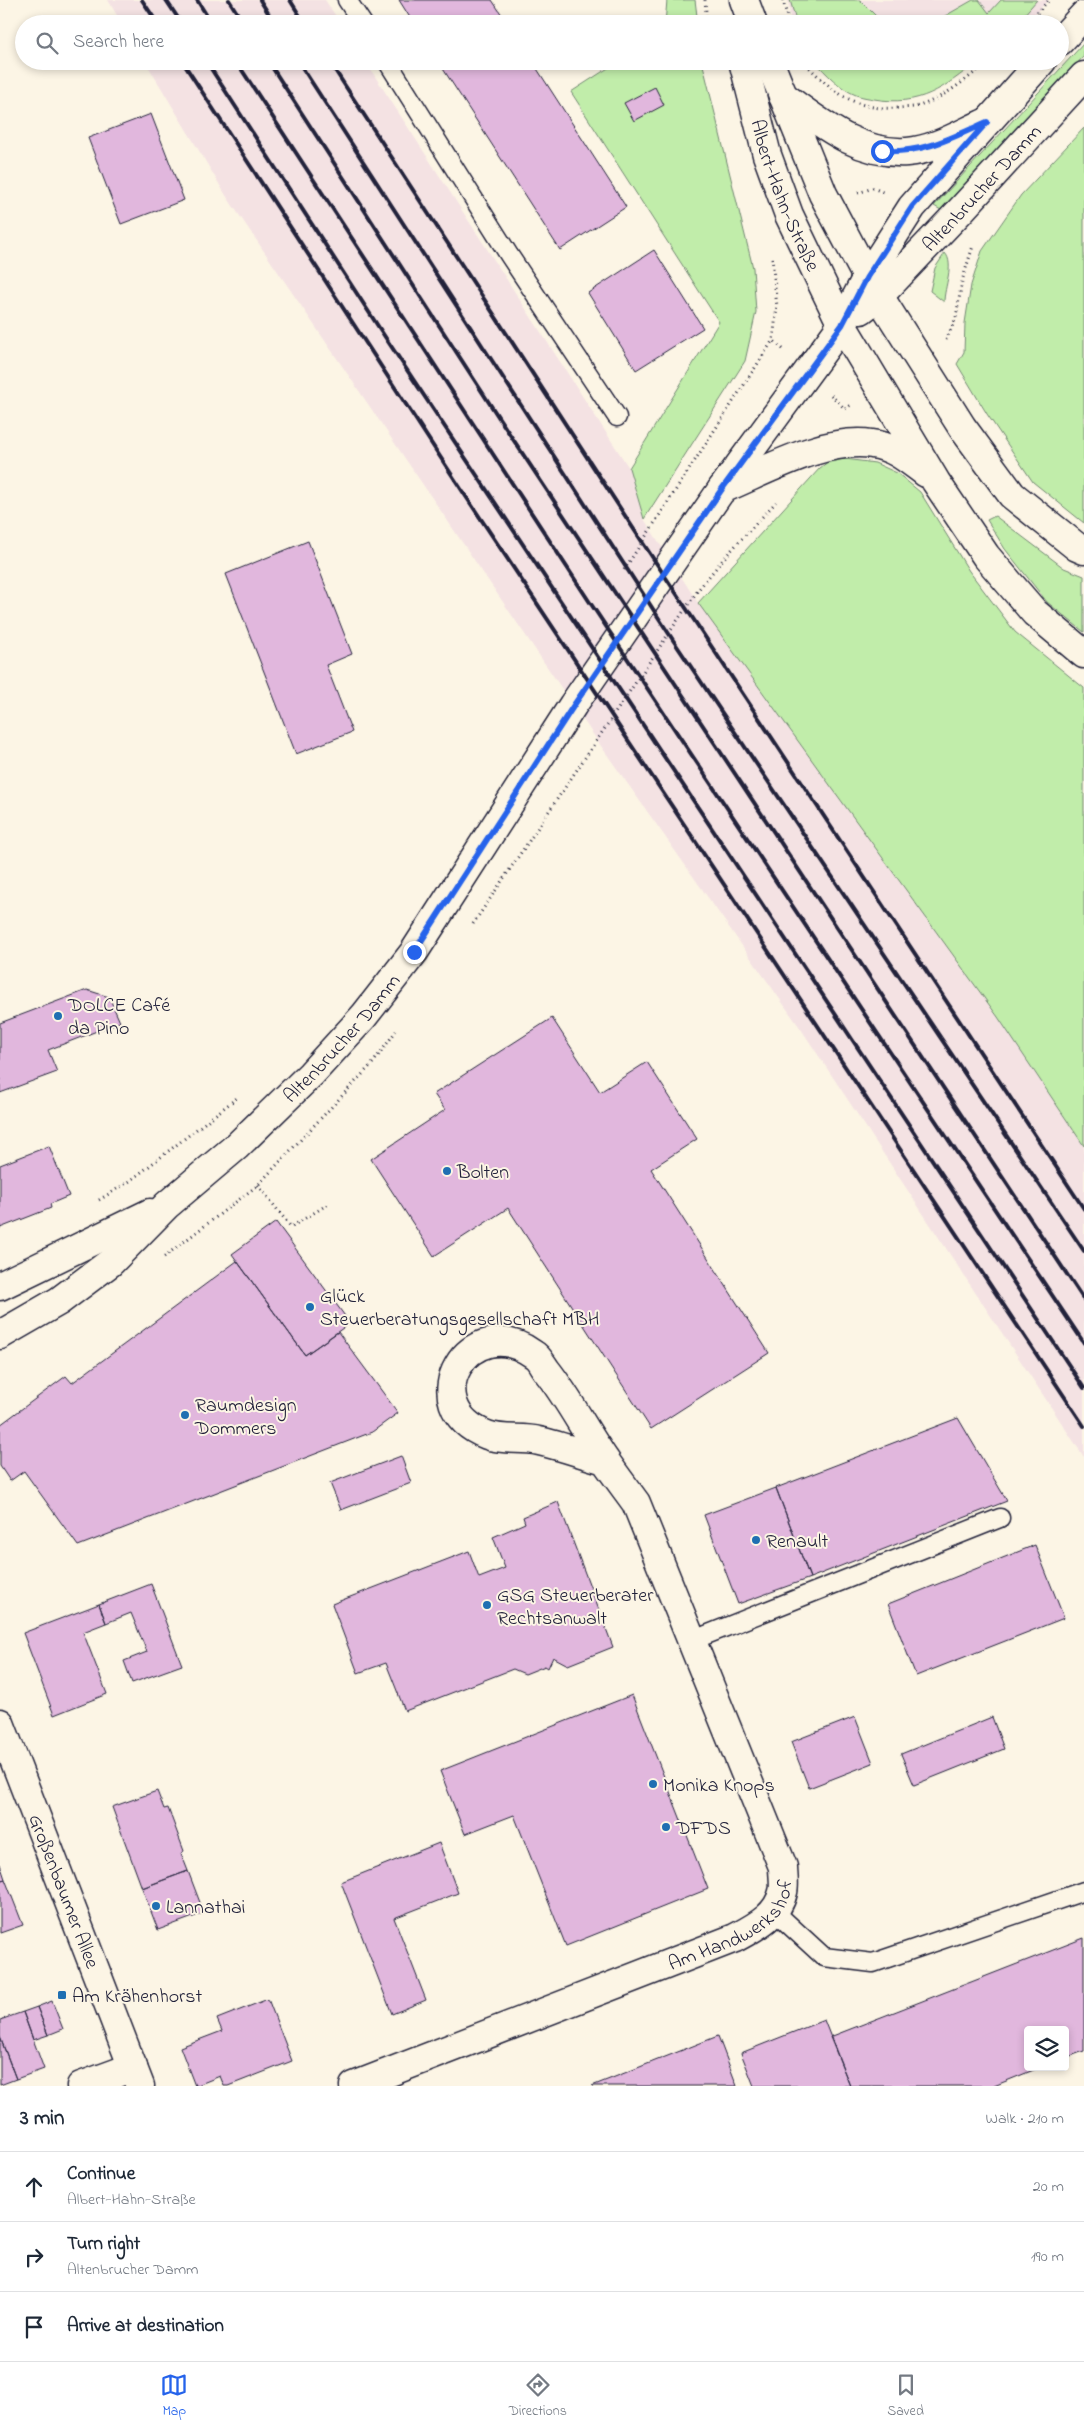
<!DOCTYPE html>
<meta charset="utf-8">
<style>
body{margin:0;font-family:"Indie Flower",sans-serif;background:#f2f2f3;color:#1f2937}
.controls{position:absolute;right:15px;bottom:15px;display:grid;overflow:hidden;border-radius:5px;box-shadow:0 2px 8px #0003}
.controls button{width:45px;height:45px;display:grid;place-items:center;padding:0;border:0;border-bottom:1px solid #e0e1e3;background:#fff;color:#1f2937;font:25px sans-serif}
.stop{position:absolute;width:15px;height:15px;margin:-11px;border:4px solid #2563eb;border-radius:50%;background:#fff}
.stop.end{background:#2563eb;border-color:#fff;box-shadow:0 1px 5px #0008}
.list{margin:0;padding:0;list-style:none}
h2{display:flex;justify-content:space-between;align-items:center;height:65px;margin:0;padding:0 20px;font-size:21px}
h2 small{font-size:16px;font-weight:400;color:#747a83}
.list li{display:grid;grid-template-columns:32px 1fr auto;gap:15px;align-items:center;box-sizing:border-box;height:70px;padding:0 20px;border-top:1px solid #e0e1e3}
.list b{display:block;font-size:19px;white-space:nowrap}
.list p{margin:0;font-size:16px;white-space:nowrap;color:#747a83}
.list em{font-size:16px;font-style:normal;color:#747a83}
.icon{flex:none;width:28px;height:28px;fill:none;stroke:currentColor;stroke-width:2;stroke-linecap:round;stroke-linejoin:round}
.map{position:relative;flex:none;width:1084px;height:2086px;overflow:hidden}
.search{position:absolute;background:#fff;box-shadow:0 2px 8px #0003;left:15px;right:15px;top:15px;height:55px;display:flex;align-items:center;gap:12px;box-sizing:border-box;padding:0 18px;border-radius:28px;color:#747a83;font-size:19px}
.sheet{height:275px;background:#fff}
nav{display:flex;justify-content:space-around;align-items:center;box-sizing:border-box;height:70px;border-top:1px solid #e0e1e3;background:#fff;font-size:14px;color:#747a83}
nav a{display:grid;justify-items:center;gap:2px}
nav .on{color:#2563eb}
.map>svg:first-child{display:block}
</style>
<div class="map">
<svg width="1084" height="2086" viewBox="0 0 1084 2086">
<rect width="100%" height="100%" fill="#fcf5e5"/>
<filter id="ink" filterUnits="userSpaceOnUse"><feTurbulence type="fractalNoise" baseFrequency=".02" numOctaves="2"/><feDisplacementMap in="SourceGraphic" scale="10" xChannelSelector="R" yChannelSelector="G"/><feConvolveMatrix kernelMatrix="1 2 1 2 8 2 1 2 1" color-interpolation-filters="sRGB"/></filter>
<g filter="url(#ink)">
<!-- built -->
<path fill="#f4e2e3" d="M108 0H325L341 24H122Z
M788 0H1049L1024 24H791Z
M145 61H365L629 468 644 519 698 603 998 1017 1084 1146V1457L801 1029 601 746 227 197Z"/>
<!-- green -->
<path fill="#c1edaa" stroke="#728872" d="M667 0H695L698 24H665Z
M790 0H860L879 19 893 24H797Z
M973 0H979L989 13 1001 0H1037L1016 24H931Z
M1084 43V56L941 210 934 206Z
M619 61H702L753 268 756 312 745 361 644 519 629 468 719 322 571 92Z
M814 61H978C944 88 920 107 874 99 869 98 861 97 856 95 840 89 826 73 814 61Z
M1084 128V523L1033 482 987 414 957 364 964 352 965 323 971 285 982 251 1021 195Z
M945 253C955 264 944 287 944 302L930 291 935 268Z
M845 459 875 463 897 473 920 492 969 571 1015 632 1084 688V1146L998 1017 698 603 820 468 829 461Z
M995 516 1064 568 1084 576V632L1047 602 1005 549 987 520Z"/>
<!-- building -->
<path fill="#e1b7dd" stroke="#22223b" d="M399 0H492L508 24H414Z
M438 61H532L626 207 560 250Z
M655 87 664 105 634 121 624 103Z
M151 114 184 200 121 224 88 138Z
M654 250 703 328 636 370 588 293Z
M308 541 352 654 326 665 352 732 296 754 226 574Z
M87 990 109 997 120 1022 48 1050 57 1072 0 1093V1023Z
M552 1018 600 1092 647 1062 697 1139 651 1169 769 1353 651 1429 508 1208 434 1256 371 1159 445 1110 434 1094Z
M49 1146 69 1196 50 1204 51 1208 0 1228V1165Z
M276 1222 350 1323 305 1355 232 1254Z
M237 1261 305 1355 338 1332 398 1413 372 1432 78 1546 24 1471 10 1481 0 1466V1425L66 1376 72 1383Z
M958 1418 1007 1501 810 1578 776 1488Z
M401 1456 411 1483 341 1510 330 1483Z
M776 1488 810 1578 738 1604 704 1515Z
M558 1502 613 1647 568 1665 553 1657 548 1668 545 1666 525 1674 513 1669 405 1711 386 1663 358 1673 332 1604 469 1551 479 1578 505 1568 493 1537 525 1523 523 1517Z
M1035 1545 1064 1618 916 1676 888 1604Z
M151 1584 182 1665 132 1683 124 1661 147 1652 131 1613 106 1623 99 1604Z
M99 1604 106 1623 83 1632 107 1694 54 1715 23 1633Z
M632 1695 708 1889 566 1946 514 1815 465 1834 440 1771Z
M855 1717 873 1763 809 1788 791 1742Z
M992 1717 1004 1749 914 1785 901 1754Z
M157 1791 164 1809 168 1808 184 1851 181 1853 188 1871 142 1888 112 1807Z
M439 1843 458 1893 394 1918 426 2000 392 2014 341 1882Z
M0 1864 5 1879 0 1881Z
M188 1871 204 1913 158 1930 142 1888Z
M5 1879 23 1925 0 1933V1881Z
M1084 1938V2051L1065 2058V2030H1028V2067H1041L994 2086H850L830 2037Z
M268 1999 292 2061 228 2086H224L220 2076 195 2086 180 2047 222 2031 217 2019Z
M52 2001 63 2029 48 2035 37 2007Z
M37 2007 48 2035 33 2040 23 2012Z
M23 2012 44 2069 16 2079 0 2037V2020Z
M824 2020 850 2086H754L741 2053Z
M718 2036 737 2086H592Z
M0 2037 16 2079 0 2085Z"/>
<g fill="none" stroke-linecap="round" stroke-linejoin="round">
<!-- service casing -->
<g stroke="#22223b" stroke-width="21">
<path id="service" d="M347 0 363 24
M387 61 509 255 617 417
M691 1641 1000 1518
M774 1911 824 1957 873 1963 1084 1891"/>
</g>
<!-- minor casing -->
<g stroke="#22223b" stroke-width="31">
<g id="minor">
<path d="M744 0 753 24"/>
<path id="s1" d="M743 61 767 155 789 215 842 325"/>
<path d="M769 61 823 194 867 277"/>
<path d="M783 96C821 123 858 155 907 152 935 150 962 133 987 122"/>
<path d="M81 2086 133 2067"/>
<path id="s2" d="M354 2086 735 1938C755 1927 778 1916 783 1892 785 1885 783 1875 783 1867L636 1503C626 1489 615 1475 605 1460 585 1431 569 1399 547 1371 543 1366 539 1357 533 1354 469 1308 412 1406 487 1435 502 1441 523 1437 539 1441 561 1446 583 1454 605 1460"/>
</g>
</g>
<!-- secondary casing -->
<g stroke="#22223b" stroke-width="31">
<g id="secondary">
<path d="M1060 41 1084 15"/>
<path id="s3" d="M861 310 879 296 962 209 1084 76"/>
<path d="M0 1286 150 1213"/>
<path id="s4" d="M0 1335 59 1301 111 1262 167 1205 237 1146 311 1074 364 1016 414 952 573 705 722 489 842 325 867 277 912 207 1042 61"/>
<path id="s5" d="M0 1723 140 2086"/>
</g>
</g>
<!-- motorway casing -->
<g stroke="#22223b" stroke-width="31">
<path id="motorway" d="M879 296 962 427 1012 495 1077 547 1084 550
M842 325 936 482 986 556 1035 613 1084 654
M722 489C766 471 824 437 872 444 893 446 910 461 926 473"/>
</g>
<!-- path -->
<path stroke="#22223b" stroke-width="3" stroke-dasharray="1 4" stroke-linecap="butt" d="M705 0 707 24
M783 0 789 24
M1027 24 1049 0
M806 64C834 93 856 111 899 108 906 107 915 108 922 105 948 95 968 78 989 61
M858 193 873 188 885 193
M772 258 777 307 773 340 785 351
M946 340 956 318 962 281 973 246
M831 395 845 409 852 404
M624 570 773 340
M473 924 698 590 725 557 776 502
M258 1185 291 1227 330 1203
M99 1200 130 1181 238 1097
M164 1257 258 1185 373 1063 396 1031"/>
<!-- service -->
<use href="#service" stroke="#fcf5e5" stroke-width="18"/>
<!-- minor -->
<use href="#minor" stroke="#fcf5e5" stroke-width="28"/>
<!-- secondary -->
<use href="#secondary" stroke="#fcf5e5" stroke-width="28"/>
<!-- motorway -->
<use href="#motorway" stroke="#fcf5e5" stroke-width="28"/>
<!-- rail -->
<path stroke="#22223b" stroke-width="4" d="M142 0 158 24
M166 0 182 24
M197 0 212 24
M229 0 244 24
M260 0 275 24
M290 0 305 24
M182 61 465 495 1084 1426
M206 61 387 340 1084 1388
M236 61 591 604 1084 1343
M268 61 499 418 1084 1300
M298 61 673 640 1084 1251
M329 61 635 531 1084 1209"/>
</g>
</g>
<g fill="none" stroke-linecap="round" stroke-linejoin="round" filter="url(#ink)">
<!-- route -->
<path stroke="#2563eb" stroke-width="6" d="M414 952 574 705 722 489 842 325 867 277 912 207 987 122C949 139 924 153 882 151"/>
</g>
<!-- markers -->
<g fill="#1f6fb2" stroke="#fcf5e5" stroke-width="2">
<circle cx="58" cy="1016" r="5"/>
<circle cx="447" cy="1171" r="5"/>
<circle cx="310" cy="1307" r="5"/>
<circle cx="185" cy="1415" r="5"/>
<circle cx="756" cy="1540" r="5"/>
<circle cx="487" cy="1605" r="5"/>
<circle cx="653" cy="1784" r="5"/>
<circle cx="666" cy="1827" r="5"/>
<circle cx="156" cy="1906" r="5"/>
<rect x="57" y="1990" width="10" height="10" rx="2.5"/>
</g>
<g text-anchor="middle" stroke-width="4" stroke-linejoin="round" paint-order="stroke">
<!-- street labels -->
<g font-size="20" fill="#22223b" stroke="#fcf5e5">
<text dy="7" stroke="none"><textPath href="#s3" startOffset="172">Altenbrucher Damm</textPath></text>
<text dy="7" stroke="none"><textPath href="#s1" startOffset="141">Albert-Hahn-Straße</textPath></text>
<text dy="7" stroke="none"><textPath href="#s4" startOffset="455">Altenbrucher Damm</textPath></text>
<text dy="7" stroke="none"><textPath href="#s5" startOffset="180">Großenbaumer Allee</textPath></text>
<text dy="7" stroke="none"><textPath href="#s2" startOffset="414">Am Handwerkshof</textPath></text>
</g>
<!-- poi labels -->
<g font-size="20" fill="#22223b" stroke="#fcf5e5" text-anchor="start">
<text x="68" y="1011">DOLCE Café<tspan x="68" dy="23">da Pino</tspan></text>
<text x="457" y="1178">Bolten</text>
<text x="320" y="1302">Glück<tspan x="320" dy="23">Steuerberatungsgesellschaft MBH</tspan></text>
<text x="195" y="1411">Raumdesign<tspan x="195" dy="23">Dommers</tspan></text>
<text x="766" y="1547">Renault</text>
<text x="497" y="1601">GSG Steuerberater<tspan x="497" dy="23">Rechtsanwalt</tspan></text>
<text x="663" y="1791">Monika Knops</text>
<text x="676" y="1834">DFDS</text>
<text x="166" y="1913">Lannathai</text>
<text x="72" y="2002">Am Krähenhorst</text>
</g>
</g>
</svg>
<div class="controls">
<button><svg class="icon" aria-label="layers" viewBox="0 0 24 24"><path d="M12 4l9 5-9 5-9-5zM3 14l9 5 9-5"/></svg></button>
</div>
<div class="stop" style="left:882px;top:151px"></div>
<div class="stop end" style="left:414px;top:952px"></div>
<div class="search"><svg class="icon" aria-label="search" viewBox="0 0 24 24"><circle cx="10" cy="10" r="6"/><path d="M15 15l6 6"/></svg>Search here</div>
</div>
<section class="sheet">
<h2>3 min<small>Walk · 210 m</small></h2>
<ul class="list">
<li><svg class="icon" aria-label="ahead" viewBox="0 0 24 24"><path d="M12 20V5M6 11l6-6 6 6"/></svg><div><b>Continue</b><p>Albert-Hahn-Straße</p></div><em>20 m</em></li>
<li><svg class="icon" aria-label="right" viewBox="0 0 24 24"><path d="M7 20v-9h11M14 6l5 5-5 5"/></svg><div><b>Turn right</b><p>Altenbrucher Damm</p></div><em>190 m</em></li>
<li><svg class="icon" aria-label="arrive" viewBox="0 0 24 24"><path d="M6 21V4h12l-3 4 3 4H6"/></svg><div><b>Arrive at destination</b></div></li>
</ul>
</section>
<nav>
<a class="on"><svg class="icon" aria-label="map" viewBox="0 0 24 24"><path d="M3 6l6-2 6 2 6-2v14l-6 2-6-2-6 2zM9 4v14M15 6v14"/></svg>Map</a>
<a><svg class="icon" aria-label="directions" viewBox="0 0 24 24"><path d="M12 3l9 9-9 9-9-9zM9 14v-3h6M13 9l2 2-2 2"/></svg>Directions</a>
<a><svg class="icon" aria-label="saved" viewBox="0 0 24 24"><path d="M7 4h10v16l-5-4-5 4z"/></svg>Saved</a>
</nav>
